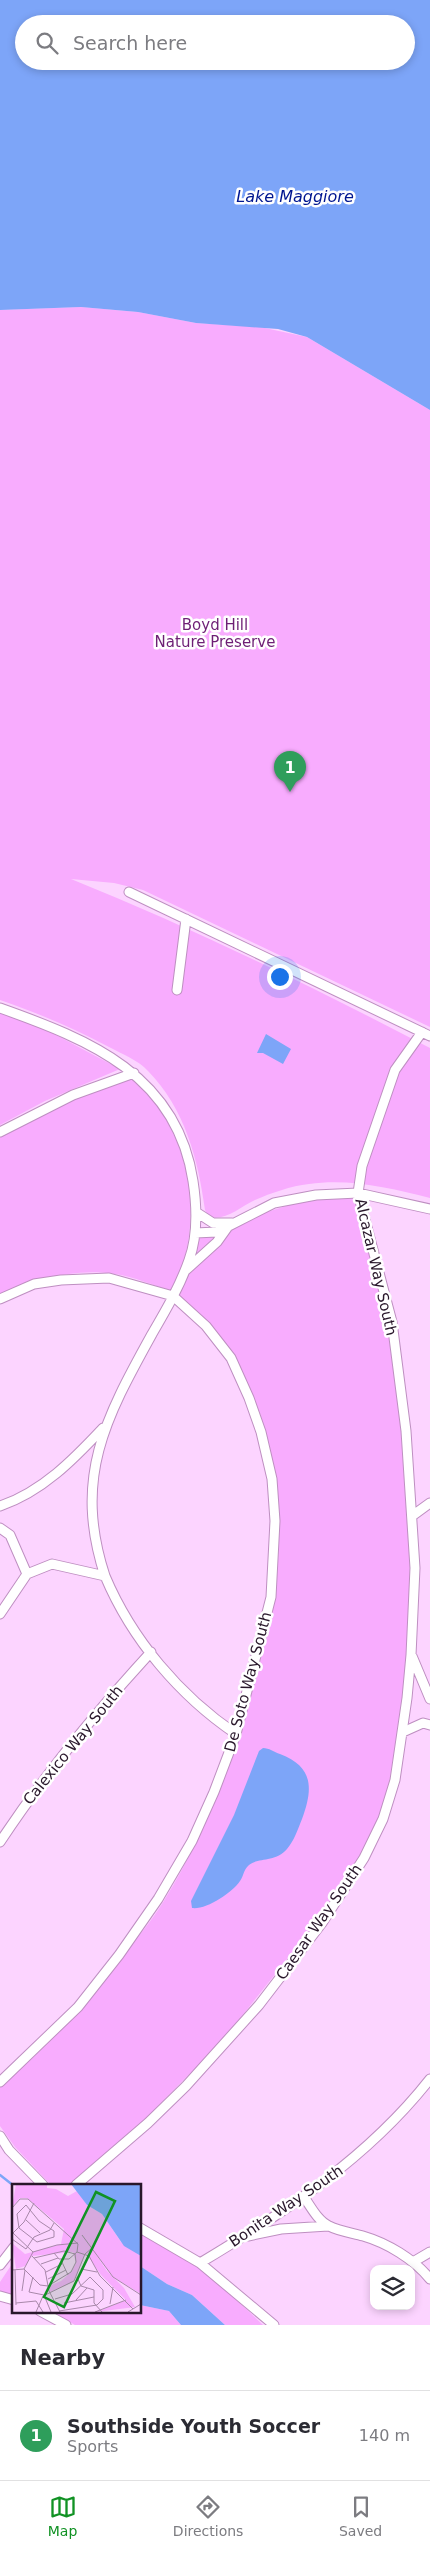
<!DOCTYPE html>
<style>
body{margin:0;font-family:"DejaVu Sans",sans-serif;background:#f2f2f3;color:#2b2b33}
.controls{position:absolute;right:15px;bottom:15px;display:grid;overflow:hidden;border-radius:10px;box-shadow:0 2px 8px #0003}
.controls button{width:45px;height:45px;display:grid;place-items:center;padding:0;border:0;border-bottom:1px solid #e1e1e2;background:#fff;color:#2b2b33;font:25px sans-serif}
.you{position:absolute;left:279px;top:976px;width:18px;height:18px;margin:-12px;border:4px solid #fff;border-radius:50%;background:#1a73e8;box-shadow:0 0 0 8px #1a73e833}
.badge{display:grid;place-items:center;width:32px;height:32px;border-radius:50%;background:#119224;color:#fff;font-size:16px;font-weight:700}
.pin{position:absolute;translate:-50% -41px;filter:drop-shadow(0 1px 2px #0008)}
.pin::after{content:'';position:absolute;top:26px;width:18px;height:15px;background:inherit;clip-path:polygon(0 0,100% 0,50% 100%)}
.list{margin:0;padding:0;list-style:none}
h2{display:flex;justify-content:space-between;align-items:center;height:65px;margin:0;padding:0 20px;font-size:21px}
h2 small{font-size:16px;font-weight:400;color:#7c7c81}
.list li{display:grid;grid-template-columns:32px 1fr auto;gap:15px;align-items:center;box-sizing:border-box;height:90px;padding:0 20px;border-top:1px solid #e1e1e2}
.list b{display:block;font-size:19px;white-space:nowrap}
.list p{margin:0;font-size:16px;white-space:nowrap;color:#7c7c81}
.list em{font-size:16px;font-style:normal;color:#7c7c81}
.icon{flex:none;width:28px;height:28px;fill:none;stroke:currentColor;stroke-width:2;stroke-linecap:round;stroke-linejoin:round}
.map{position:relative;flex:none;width:430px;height:2325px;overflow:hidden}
.search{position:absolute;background:#fff;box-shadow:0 2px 8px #0003;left:15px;right:15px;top:15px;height:55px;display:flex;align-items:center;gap:12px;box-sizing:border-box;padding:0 18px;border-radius:28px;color:#7c7c81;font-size:19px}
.sheet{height:155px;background:#fff}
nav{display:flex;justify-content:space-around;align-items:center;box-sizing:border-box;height:70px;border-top:1px solid #e1e1e2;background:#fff;font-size:14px;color:#7c7c81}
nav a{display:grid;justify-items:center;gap:2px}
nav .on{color:#119224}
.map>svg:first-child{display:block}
</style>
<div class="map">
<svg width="430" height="2325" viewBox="0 0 430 2325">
<rect width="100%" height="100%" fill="#fcd4ff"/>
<!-- green -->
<path fill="#f8acfe" d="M81 307 138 312 196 323 260 327 307 337 430 410V1027L143 890 114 883 71 879C193 928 313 987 430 1048V1198C391 1188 349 1178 309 1184 291 1186 271 1193 255 1200 240 1207 226 1221 209 1217L205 1210C198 1159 185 1109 148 1071 138 1060 122 1054 109 1047 73 1028 38 1013 0 1000V310Z
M0 1013 43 1028 120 1069 45 1101 0 1125Z
M130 1076C183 1120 204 1201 182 1266 179 1275 174 1282 171 1291 153 1285 134 1277 115 1274 75 1268 36 1279 0 1295V1137L50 1109Z
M342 1197 355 1198 387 1322 401 1431 410 1567 407 1655 402 1697 390 1779 379 1817 360 1855 318 1920 223 2040 145 2119 98 2161 69 2185H51L15 2147 0 2126V2086C50 2047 92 1998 130 1947 142 1932 155 1916 165 1899 207 1830 235 1756 256 1677 262 1654 269 1631 273 1607 291 1496 271 1370 179 1296L178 1293 199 1233 299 1202Z
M140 2233C189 2253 225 2289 263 2325H225L192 2295 167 2284 140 2266Z
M14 2261V2295L0 2291V2282Z
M140 2305 169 2311 181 2325H75L52 2311H140Z"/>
<!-- water -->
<path fill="#7da5f8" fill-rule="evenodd" d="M0 0H430V410L307 337 278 329 196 323 138 312 81 307 0 310ZM24 24H406V61H24Z
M266 1034 291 1049 283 1064 263 1053H257Z
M263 1748C269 1748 274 1752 280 1754 314 1767 313 1789 302 1819 298 1829 294 1841 287 1849 275 1863 258 1857 249 1865 243 1870 244 1876 240 1881 232 1893 206 1910 192 1908L191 1901 234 1815 259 1751Z
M140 2266 167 2284 192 2295 225 2325H181L169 2311 140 2305Z"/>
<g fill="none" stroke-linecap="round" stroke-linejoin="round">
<!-- stream -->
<path stroke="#7da5f8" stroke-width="2.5" d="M0 2175 14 2186"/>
<!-- minor casing -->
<g stroke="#be8fc1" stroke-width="11">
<path id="minor" d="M129 892 430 1036
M177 990 186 919
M0 1008C90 1040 177 1075 193 1181 197 1207 198 1235 189 1260 180 1286 166 1310 152 1334 105 1419 73 1478 105 1576
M0 1132 73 1095 134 1073
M196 1212 213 1223H232
M195 1233 217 1232 274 1203 316 1195 358 1193 430 1209
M186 1270 217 1242 227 1228
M0 1299 34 1284 61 1280 109 1278 173 1296 206 1326 231 1358 249 1398 261 1432 272 1479 275 1521 271 1597 236 1734 214 1792 192 1841 158 1899 119 1955 78 2007 0 2082
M0 1506C42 1492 74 1459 103 1428
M412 1516 430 1503
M0 1528 10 1535 27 1574
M27 1574 52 1564 105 1576C132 1640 180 1696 236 1734
M0 1614 27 1574
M412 1656 430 1699
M403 1732 423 1723 430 1725
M0 1842C45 1774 96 1712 151 1652
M0 2136 9 2150 43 2185
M76 2185 148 2123 186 2086 259 2005 322 1923 364 1858 383 1819 395 1780 407 1698 411 1655 415 1568 406 1431 392 1322 358 1193 362 1166 395 1070 422 1032
M304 2197C311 2207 318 2221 329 2226 339 2231 352 2233 363 2236 387 2243 414 2259 430 2279
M140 2228 200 2263 274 2325
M248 2236 281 2229 328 2226
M413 2262 430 2252
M200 2263C285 2212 368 2158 430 2079
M0 2265 14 2247
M0 2296 14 2300
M40 2311 66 2325"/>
</g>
<!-- minor -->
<use href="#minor" stroke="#fff" stroke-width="9"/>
</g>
<g text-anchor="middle" stroke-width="5" stroke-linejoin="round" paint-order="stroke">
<!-- park labels -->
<g font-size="15" fill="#6e1f75" stroke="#fff">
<text x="215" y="630">Boyd Hill<tspan x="215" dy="17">Nature Preserve</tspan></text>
</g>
<!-- street labels -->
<g font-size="15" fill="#29172b" stroke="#fff">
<text transform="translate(376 1267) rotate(77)" y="5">Alcazar Way South</text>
<text transform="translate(248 1682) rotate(-75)" y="5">De Soto Way South</text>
<text transform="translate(73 1745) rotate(-51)" y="5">Calexico Way South</text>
<text transform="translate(319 1922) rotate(-55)" y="5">Caesar Way South</text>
<text transform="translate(286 2206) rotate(-34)" y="5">Bonita Way South</text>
</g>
<!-- water labels -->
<g font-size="16" font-style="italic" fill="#001690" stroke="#fff">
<text x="295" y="202">Lake Maggiore</text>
</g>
</g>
<!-- overview -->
<g transform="translate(12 2184)">
<rect width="129" height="129" fill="#fcd4ff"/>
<path d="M4 0H35V4L44 5 56 12 65 7 75 21 90 30 109 58 129 72V110L101 93 81 66 95 87 112 104 123 123 84 128 114 116 89 91 74 69 61 98 38 108 37 102 49 97 60 87 64 79 61 68 20 72 13 82 4 85 0 59 13 70 49 60 52 45 15 14H8L0 23Z" fill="#f8acfe"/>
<path d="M59 0H129V72L112 62 90 30 75 21Z" fill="#7da5f8"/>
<path fill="none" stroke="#a888aa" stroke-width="1" d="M14 21 27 37 42 47V53L25 58 7 44 5 30ZM0 24 8 15H16L66 60 65 68 57 75H47L42 69M14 36 28 49M1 49 12 38 22 19M1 49 21 68M70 51 101 93 129 111M0 55 14 65 22 53 38 46 42 39M21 68 45 61 66 59M65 68 77 72 88 92 121 125M20 72 33 86 37 107 48 128M22 74 52 67 63 70M49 76 56 91M29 80 46 74M12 85 21 68M69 85 85 88M0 86 12 85 28 101 36 102 59 88 64 78 63 70M3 86 4 121M34 88 50 80M21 93 17 108 32 111 39 128M65 93 69 102 82 106V119L90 128M36 95 54 86M10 107 13 86M43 115 60 110 78 93 91 106V115L85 121 47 127M64 116 75 104M4 119 24 117 31 128M52 119 82 113M98 120 101 103M24 128 31 112 62 97 73 70 80 64M83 128 114 116M116 128 129 120"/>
<path fill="#119224" fill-opacity="0.15" stroke="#119224" stroke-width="2.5" d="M84 8 103 17 52 123 32 113Z"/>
<rect width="129" height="129" fill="none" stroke="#29172b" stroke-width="2.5"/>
</g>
</svg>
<div class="controls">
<button><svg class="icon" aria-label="layers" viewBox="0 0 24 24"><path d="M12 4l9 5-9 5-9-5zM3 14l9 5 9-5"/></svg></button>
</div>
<div class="you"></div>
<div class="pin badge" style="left:290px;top:792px;background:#2e9e5b">1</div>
<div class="search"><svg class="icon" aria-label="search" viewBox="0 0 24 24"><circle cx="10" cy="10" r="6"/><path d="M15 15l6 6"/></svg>Search here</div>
</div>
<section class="sheet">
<h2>Nearby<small></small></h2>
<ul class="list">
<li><span class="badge" style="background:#2e9e5b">1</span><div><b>Southside Youth Soccer</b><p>Sports</p></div><em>140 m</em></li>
</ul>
</section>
<nav>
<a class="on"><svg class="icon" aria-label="map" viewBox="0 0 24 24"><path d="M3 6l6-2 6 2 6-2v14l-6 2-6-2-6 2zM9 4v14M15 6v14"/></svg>Map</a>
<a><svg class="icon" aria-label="directions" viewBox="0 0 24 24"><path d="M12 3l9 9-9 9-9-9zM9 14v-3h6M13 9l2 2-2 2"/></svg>Directions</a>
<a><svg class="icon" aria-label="saved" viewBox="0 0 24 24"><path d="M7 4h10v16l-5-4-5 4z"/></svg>Saved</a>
</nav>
